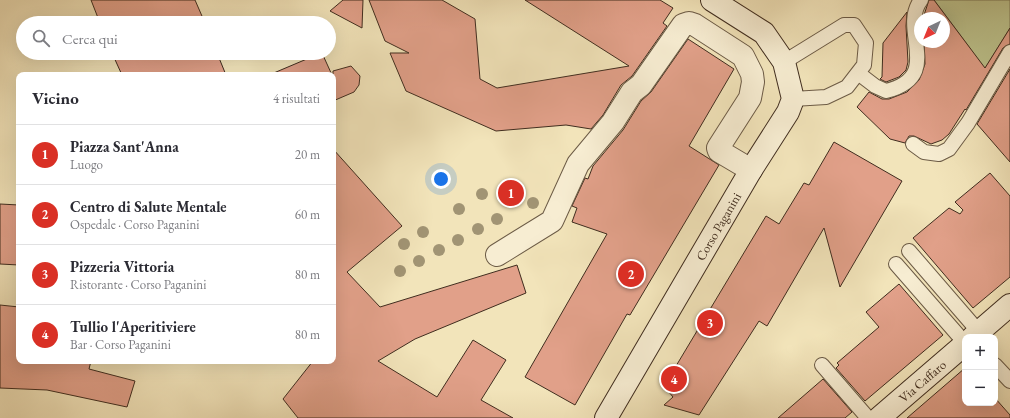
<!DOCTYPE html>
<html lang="it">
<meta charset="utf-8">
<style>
body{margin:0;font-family:"EB Garamond",serif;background:#f2f2f3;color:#2b2b33}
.controls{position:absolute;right:12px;bottom:12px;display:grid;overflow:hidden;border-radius:8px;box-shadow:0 4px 16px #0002}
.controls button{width:36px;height:36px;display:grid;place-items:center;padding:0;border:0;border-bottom:1px solid #e1e1e2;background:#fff;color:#2b2b33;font:20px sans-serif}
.compass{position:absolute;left:914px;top:12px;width:36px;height:36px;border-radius:50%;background:#fff;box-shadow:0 4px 16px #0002;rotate:223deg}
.you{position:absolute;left:441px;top:179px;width:14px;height:14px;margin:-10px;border:3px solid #fff;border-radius:50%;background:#1a73e8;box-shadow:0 0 0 6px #1a73e833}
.badge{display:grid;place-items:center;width:26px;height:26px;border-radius:50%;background:#d93025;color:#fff;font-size:13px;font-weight:700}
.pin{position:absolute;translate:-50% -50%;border:2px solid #fff;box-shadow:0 1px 4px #0006}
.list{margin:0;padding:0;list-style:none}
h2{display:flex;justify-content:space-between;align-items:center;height:52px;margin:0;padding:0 16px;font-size:17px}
h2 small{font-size:13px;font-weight:400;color:#7c7c81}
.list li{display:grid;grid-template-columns:26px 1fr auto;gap:12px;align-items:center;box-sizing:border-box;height:60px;padding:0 16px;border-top:1px solid #e1e1e2}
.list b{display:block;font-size:15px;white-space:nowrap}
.list p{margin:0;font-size:13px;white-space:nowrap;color:#7c7c81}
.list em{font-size:13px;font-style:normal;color:#7c7c81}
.icon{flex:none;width:22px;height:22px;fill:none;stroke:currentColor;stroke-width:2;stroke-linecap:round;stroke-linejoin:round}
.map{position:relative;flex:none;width:1010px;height:418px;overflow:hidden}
.search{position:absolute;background:#fff;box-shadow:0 4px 16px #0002;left:16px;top:16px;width:320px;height:44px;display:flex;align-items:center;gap:10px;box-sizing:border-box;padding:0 14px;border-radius:22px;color:#7c7c81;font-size:15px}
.panel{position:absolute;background:#fff;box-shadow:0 4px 16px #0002;left:16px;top:72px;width:320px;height:292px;border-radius:8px}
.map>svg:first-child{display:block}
</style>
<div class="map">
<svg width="1010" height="418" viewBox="0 0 1010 418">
<rect width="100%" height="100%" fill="#f2e4ba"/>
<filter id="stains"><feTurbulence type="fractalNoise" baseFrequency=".005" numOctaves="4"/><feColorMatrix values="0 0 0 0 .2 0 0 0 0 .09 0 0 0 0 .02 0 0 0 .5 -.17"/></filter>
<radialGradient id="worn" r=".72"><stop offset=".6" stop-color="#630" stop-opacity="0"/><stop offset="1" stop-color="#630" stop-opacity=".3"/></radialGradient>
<!-- green -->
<path fill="#bdc38d" stroke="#7e7856" d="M934 0H1010V28L979 78 962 68 969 47Z"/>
<!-- building -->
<path fill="#e1a089" stroke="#402d1f" d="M91 0H195L205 23H100Z
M343 0H363L362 28 330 11Z
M369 0H442L475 19 480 79 497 88 629 66 525 0H660L673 8 663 23 667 26 632 76 621 85 603 115 591 129 566 125 496 131 406 91 390 53H409L385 41Z
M929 0H934L985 68 1010 28V44L1003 48 966 110 965 109 949 134 942 140 931 144 914 136H909L905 143 890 139 857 107 869 92 882 99H889L907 92 919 80 925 64 924 42H944V18H923Z
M907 12 906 26 908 62 906 70 899 77 886 82 880 79 882 77 883 43Z
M688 39 734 69 689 146 719 165 630 315 627 314 575 405 525 377 607 234 572 222 577 208 572 206 585 178 588 179 593 166 623 130 641 101 651 92Z
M112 53H217L226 75H122Z
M322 53 332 75H269L321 53Z
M351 66 360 76 359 85 354 92 333 101V71Z
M1010 69V162L977 124Z
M834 142 902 181 840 287 824 228 767 326 759 321 699 415 664 405 673 397 664 386 766 216 779 224 804 183 809 185Z
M333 149 402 226 347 272 380 307 517 265 526 293 415 339 378 361 437 397 473 340 506 360 481 400 513 418H298L283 399 313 361H333Z
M990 173 1010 196V277L973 308 913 238 949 208 960 214 963 210 955 202Z
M0 204 19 205V265L0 264Z
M899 284 943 335 865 401 836 368 839 365 837 363 879 327 866 312Z
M0 305 19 307V361H91L89 369 135 381 127 407 47 390 0 388Z
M965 368V403H995V398L1010 415V418H907Z
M823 379 852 412 845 418H778Z"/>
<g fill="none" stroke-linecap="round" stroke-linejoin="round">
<!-- lane casing -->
<g stroke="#6c5b46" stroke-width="16">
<path id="lane" d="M784 62 844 25H854L866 43 864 65 847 87 826 97 793 99
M858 73 875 86 886 91C945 76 898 30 921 0
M913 144 924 152 939 154 949 149 968 123 1010 52
M909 251 979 332
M896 264 965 343
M822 365 868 418
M995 365 1010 381"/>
</g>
<!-- street casing -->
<g stroke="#6c5b46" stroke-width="24">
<path id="street" d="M497 255 552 221 578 164 613 122 632 92 641 85 683 25 689 23 695 25 743 56 752 74 753 82 750 98 718 148 719 151 751 170"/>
</g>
<!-- secondary casing -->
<g stroke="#402d1f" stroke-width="24">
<g id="secondary">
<path d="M973 337 1010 305"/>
<path id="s1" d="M606 418 751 170 788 112 793 99 784 62 764 33 712 0"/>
<path id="s2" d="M879 418 965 344"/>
</g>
</g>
<!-- lane -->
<use href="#lane" stroke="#f7edd2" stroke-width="14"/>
<!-- street -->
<use href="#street" stroke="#f7edd2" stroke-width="22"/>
<!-- secondary -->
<use href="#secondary" stroke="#f7edd2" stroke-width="22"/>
</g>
<!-- trees -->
<g fill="#a19474">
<circle cx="482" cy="194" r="6"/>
<circle cx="533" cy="203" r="6"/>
<circle cx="459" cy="209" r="6"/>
<circle cx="497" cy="219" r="6"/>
<circle cx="478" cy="229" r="6"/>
<circle cx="423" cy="232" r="6"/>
<circle cx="458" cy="240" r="6"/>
<circle cx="404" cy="244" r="6"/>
<circle cx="439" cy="250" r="6"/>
<circle cx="419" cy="261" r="6"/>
<circle cx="400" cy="271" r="6"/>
</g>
<g text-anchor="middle" stroke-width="3.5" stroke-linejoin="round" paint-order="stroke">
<!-- street labels -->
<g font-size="13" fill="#402d1f" stroke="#f7edd2">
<text dy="5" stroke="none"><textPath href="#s1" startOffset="222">Corso Paganini</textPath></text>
<text dy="5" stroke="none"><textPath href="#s2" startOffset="57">Via Caffaro</textPath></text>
</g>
</g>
<rect width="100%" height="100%" filter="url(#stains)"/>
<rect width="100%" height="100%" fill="url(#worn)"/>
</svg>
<div class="controls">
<button>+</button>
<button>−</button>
</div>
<svg class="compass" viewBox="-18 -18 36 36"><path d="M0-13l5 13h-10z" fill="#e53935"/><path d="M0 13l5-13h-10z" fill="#7c7c81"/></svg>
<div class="you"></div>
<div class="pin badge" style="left:511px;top:193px">1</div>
<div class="pin badge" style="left:631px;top:274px">2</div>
<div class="pin badge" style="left:710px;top:323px">3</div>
<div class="pin badge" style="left:674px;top:379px">4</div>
<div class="search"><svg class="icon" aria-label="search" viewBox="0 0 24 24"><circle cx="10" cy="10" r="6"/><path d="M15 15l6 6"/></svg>Cerca qui</div>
<section class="panel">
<h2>Vicino<small>4 risultati</small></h2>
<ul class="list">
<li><span class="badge">1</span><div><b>Piazza Sant'Anna</b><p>Luogo</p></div><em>20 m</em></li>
<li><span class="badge">2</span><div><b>Centro di Salute Mentale</b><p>Ospedale · Corso Paganini</p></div><em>60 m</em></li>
<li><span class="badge">3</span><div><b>Pizzeria Vittoria</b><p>Ristorante · Corso Paganini</p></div><em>80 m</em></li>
<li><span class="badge">4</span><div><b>Tullio l'Aperitiviere</b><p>Bar · Corso Paganini</p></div><em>80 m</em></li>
</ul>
</section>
</div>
